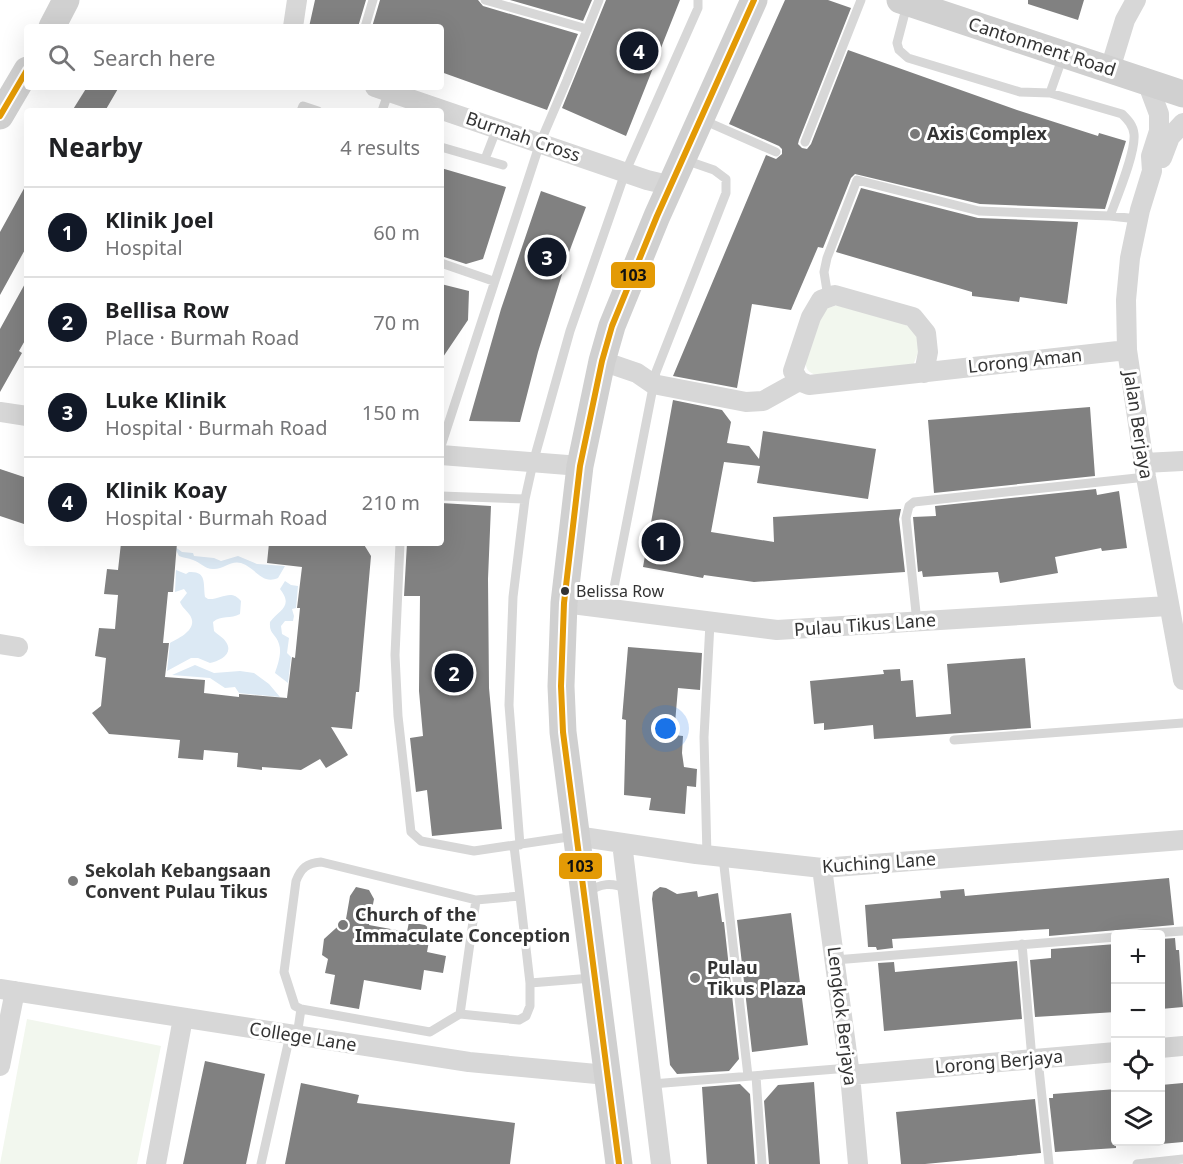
<!DOCTYPE html>
<meta charset="utf-8">
<style>
body{margin:0;font-family:"Noto Sans",sans-serif;background:#f6f6f6;color:#202124}
.controls{position:absolute;right:18px;bottom:18px;display:grid;overflow:hidden;border-radius:6px;box-shadow:0 6px 24px #0002}
.controls button{width:54px;height:54px;display:grid;place-items:center;padding:0;border:0;border-bottom:2px solid #e0e0e0;background:#fff;color:#202124;font:30px sans-serif}
.you{position:absolute;left:666px;top:729px;width:21px;height:21px;margin:-15px;border:4px solid #fff;border-radius:50%;background:#1a73e8;box-shadow:0 0 0 9px #1a73e833}
.badge{display:grid;place-items:center;width:39px;height:39px;border-radius:50%;background:#111827;color:#fff;font-size:20px;font-weight:700}
.pin{position:absolute;translate:-50% -50%;border:3px solid #fff;box-shadow:0 2px 6px #0006}
.list{margin:0;padding:0;list-style:none}
h2{display:flex;justify-content:space-between;align-items:center;height:78px;margin:0;padding:0 24px;font-size:26px}
h2 small{font-size:20px;font-weight:400;color:#757577}
.list li{display:grid;grid-template-columns:39px 1fr auto;gap:18px;align-items:center;box-sizing:border-box;height:90px;padding:0 24px;border-top:2px solid #e0e0e0}
.list b{display:block;font-size:22px;white-space:nowrap}
.list p{margin:0;font-size:20px;white-space:nowrap;color:#757577}
.list em{font-size:20px;font-style:normal;color:#757577}
.icon{flex:none;width:33px;height:33px;fill:none;stroke:currentColor;stroke-width:2;stroke-linecap:round;stroke-linejoin:round}
.map{position:relative;flex:none;width:1183px;height:1164px;overflow:hidden}
.search{position:absolute;background:#fff;box-shadow:0 6px 24px #0002;left:24px;top:24px;width:420px;height:66px;display:flex;align-items:center;gap:15px;box-sizing:border-box;padding:0 21px;border-radius:6px;color:#757577;font-size:22px}
.panel{position:absolute;background:#fff;box-shadow:0 6px 24px #0002;left:24px;top:108px;width:420px;height:438px;border-radius:6px}
.map>svg:first-child{display:block}
</style>
<div class="map">
<svg width="1183" height="1164" viewBox="0 0 1183 1164">
<rect width="100%" height="100%" fill="#fff"/>
<!-- green -->
<path fill="#f2f7ee" d="M838 305C852 309 866 312 879 316 907 323 930 331 913 365L817 375C808 373 806 369 805 360L824 309Z
M27 1019 161 1046 137 1164H0Z"/>
<!-- water -->
<path fill="#dce9f4" d="M174 546 182 552 193 553 194 556 214 558 221 561 238 556 257 564 285 566 278 578C262 585 256 568 241 563 231 560 224 569 214 569 206 570 200 562 193 560 188 558 184 558 179 556Z
M176 570 186 574 189 572C207 571 203 583 205 597L208 599C221 600 231 588 241 601L240 614C231 619 221 615 213 622L214 631C218 635 223 637 226 642 234 654 220 661 210 663L198 658H191L167 671 170 643C180 638 200 628 189 614 185 609 182 607 180 602L187 593 184 589 175 592Z
M285 581 291 585 298 586 296 608 292 609 294 616 293 621H285L281 626 282 634 289 638 287 653 291 657 288 683 275 673C278 664 282 653 279 644 276 633 269 635 270 622 279 610 294 607 280 589Z
M195 665 214 673 240 671 254 673 269 684 280 697 239 693 235 687 225 688 210 678 172 675Z"/>
<!-- building -->
<path fill="#818181" d="M315 0H366L358 27H309Z
M380 0H478L483 6 578 34 547 110 441 72V27H372Z
M510 0H592L583 21Z
M606 0H680L626 136 562 108Z
M785 0H828L851 8 799 140 798 144 802 148 807 149 811 144 848 50 1017 110 1098 136 1099 133 1126 141 1105 209 980 204 855 174 851 178 823 248 818 247 791 310 752 304 737 388 673 376 766 155 776 159 782 154V149L779 146 729 124Z
M1028 0H1084L1078 20 1028 4Z
M87 87H119L105 111H72Z
M441 168 506 187 483 259 466 264 441 256Z
M27 183V246L0 295V232Z
M861 188 978 218 1078 222 1067 304 1020 297 1019 302 972 296V292L836 252Z
M541 191 586 207 568 255 538 352 520 422 469 421 501 309Z
M27 280V337L19 351 22 353 0 392V329Z
M441 284 469 291 468 320 441 360Z
M673 400 722 410 731 422 727 443 749 446 759 459 763 431 876 449 868 499 757 483 760 466 724 462 711 532 774 542 773 517 901 509 899 519 905 572 754 582 704 575 703 578 643 567Z
M1090 407 1095 476 934 493 928 420Z
M0 469 27 478V525L0 516Z
M1096 489 1097 495 1119 491 1127 548 1102 551 1101 548 1055 557 1058 573 1000 583 998 572 923 577 922 571 918 572 913 517 936 516 935 506Z
M441 503 491 506 488 579 489 688 502 829 432 836 427 790 416 792 410 738 423 736 419 691 420 596H404L407 543H441Z
M121 543H177L173 592H168L163 643H169L165 677 205 680 204 693 239 697V694L287 698 292 657 295 658 300 608H297L302 567 267 563 269 543H363L371 556 359 692H356L352 729 331 727 348 755 326 768 320 759 301 770 262 767V770L237 767 238 753 204 750 203 760 178 758 180 740 109 734 92 713 101 706 106 658 95 656 99 628 115 629 118 595 104 594 107 569 118 570Z
M628 647 702 653 700 690 678 688 674 735 683 736 682 753 684 767 697 769 696 787 687 786 685 814 649 810 651 798 624 795 626 720 622 719Z
M1025 658 1031 728 874 739 873 725 824 730V723L814 724 810 681 884 674 883 670 900 669 901 681 913 680 916 717 951 714 947 664Z
M1169 878 1174 925 1049 936V929L892 939 893 948 877 950 876 947H868L865 905 941 898 940 891 964 889 965 896Z
M356 887 369 890 374 899 369 925 407 932 409 922 425 925 431 930 427 952 446 956 443 973 424 970 421 990 364 980 359 1009 330 1004 335 975 325 973 328 959 322 955 324 939 346 919 350 896Z
M660 887 666 888 677 894 697 891 698 897 718 893 722 922H724L739 1059 729 1071 677 1074 670 1065 652 899 653 892Z
M791 913 808 1045 752 1052 737 920Z
M1175 938 1176 950H1179L1183 1007 1161 1009V939Z
M1116 944V1012L1035 1017 1030 960 1051 958V949Z
M1017 961 1022 1019 884 1031 878 963 894 962 895 972Z
M205 1061 265 1074 246 1164H183Z
M814 1082 820 1164H769L764 1101 778 1085Z
M301 1083 359 1095 357 1103 515 1123 510 1164H285Z
M1183 1083V1142L1161 1144V1085Z
M740 1084 750 1094 755 1164H707L702 1087Z
M1116 1089V1148L1055 1152 1049 1098H1053V1094Z
M1035 1099 1041 1153 925 1164H901L896 1112Z"/>
<g fill="none" stroke-linecap="round" stroke-linejoin="round">
<!-- lane -->
<path stroke="#d7d7d7" stroke-width="9" d="M485 0 587 29
M907 5 897 43 899 50 908 58 1020 92 1050 93 1122 114C1128 120 1133 125 1134 134 1136 152 1117 197 1110 216
M365 27 373 0
M1050 93 1063 56
M301 111 303 106 318 111
M382 111 389 91
M703 120 776 152
M805 142 861 0
M441 147 503 165
M485 159 497 128
M441 263 493 281
M828 297 824 272 827 258 857 180 979 211 1110 216 1138 219
M441 446 540 143 567 80 599 0
M441 496 525 499
M400 543 395 655 398 716 411 832 421 841 474 851 575 836
M610 608 656 372 726 193V179L714 170 685 160
M917 622 906 518 909 506 914 502 1146 477
M954 740 1183 723
M520 845 509 705 513 597 525 499 533 463 570 331 625 173 698 8V0
M514 846 520 896
M707 856 704 737 710 623
M723 857 748 1076
M587 893C600 883 612 882 627 889
M520 896 530 983V1006L526 1016 519 1020 460 1014 476 900Z
M1139 934 1183 931
M1022 944 1032 1059
M835 960 1116 937
M530 983 592 978
M460 1014 430 1032 301 1009 295 1006 284 972 296 881C301 868 307 863 321 862L476 900
M297 1036 301 1009
M1038 1059 1049 1164
M756 1076 762 1164
M652 1084 849 1068
M261 1164 290 1035
M1137 1164 1183 1159"/>
<!-- street -->
<path stroke="#d7d7d7" stroke-width="20" d="M293 27 297 0
M1110 69 1125 20 1136 0
M1147 82 1159 114V131L1151 156 1152 171 1140 210 1130 258 1126 300 1127 350 1146 477 1183 680
M375 87 647 180 672 186
M1162 158 1170 137 1183 123
M602 361 637 373 653 384 746 402 763 401 799 381
M924 373 928 352 926 333 913 317 835 295 821 300 811 317 793 371 799 381 809 385 1127 350
M0 412 27 416
M441 455 580 466
M1144 463 1183 461
M564 603 777 630 1168 606
M0 644 18 647
M576 836 696 854 822 868 1183 840
M622 843 661 1164
M822 868 850 1075 858 1164
M0 989 469 1062 607 1075
M1160 1048 1183 1046
M0 1066 15 991
M850 1075 1116 1052
M156 1164 183 1018"/>
<!-- secondary -->
<path stroke="#d0d0d0" stroke-width="27" d="M900 0 1183 94
M52 27 66 0
M0 116 27 70
M619 1164 563 732 561 686 564 603 580 466 602 361 612 326 657 216 754 0"/>
<!-- bus-1 casing -->
<g stroke="#fff" stroke-width="10">
<path id="bus-1" d="M0 116 27 70
M619 1164 563 732 561 686 564 603 580 466 602 361 612 326 657 216 754 0"/>
</g>
<!-- bus-1 -->
<use href="#bus-1" stroke="#e39a05" stroke-width="6"/>
</g>
<!-- markers -->
<g fill="#7a7a7a" stroke="#fff" stroke-width="2">
<circle cx="915" cy="134" r="6"/>
<circle cx="73" cy="881" r="6"/>
<circle cx="343" cy="925" r="6"/>
<circle cx="695" cy="978" r="6"/>
</g>
<circle fill="#333" stroke="#fff" stroke-width="2" cx="565" cy="591" r="5"/>
<g text-anchor="middle" stroke-width="6" stroke-linejoin="round" paint-order="stroke">
<!-- bus labels -->
<g font-size="16" fill="#333" stroke="#fff" text-anchor="start">
<text x="576" y="597">Belissa Row</text>
</g>
<!-- street labels -->
<g font-size="18" fill="#333" stroke="#fff">
<text transform="translate(1042 47) rotate(18)" y="6">Cantonment Road</text>
<text transform="translate(523 137) rotate(19)" y="6">Burmah Cross</text>
<text transform="translate(1025 361) rotate(-6)" y="6">Lorong Aman</text>
<text transform="translate(1138 425) rotate(81)" y="6">Jalan Berjaya</text>
<text transform="translate(865 625) rotate(-4)" y="6">Pulau Tikus Lane</text>
<text transform="translate(879 863) rotate(-4)" y="6">Kuching Lane</text>
<text transform="translate(842 1016) rotate(83)" y="6">Lengkok Berjaya</text>
<text transform="translate(303 1037) rotate(9)" y="6">College Lane</text>
<text transform="translate(999 1062) rotate(-5)" y="6">Lorong Berjaya</text>
</g>
<!-- poi labels -->
<g font-size="18" font-weight="bold" fill="#333" stroke="#fff" text-anchor="start">
<text x="927" y="140">Axis Complex</text>
<text x="85" y="877">Sekolah Kebangsaan<tspan x="85" dy="21">Convent Pulau Tikus</tspan></text>
<text x="355" y="921">Church of the<tspan x="355" dy="21">Immaculate Conception</tspan></text>
<text x="707" y="974">Pulau<tspan x="707" dy="21">Tikus Plaza</tspan></text>
</g>
</g>
<g stroke="#fff" stroke-width="2">
<rect x="610" y="261" width="46" height="28" rx="6" fill="#e39a05"/>
<rect x="558" y="852" width="45" height="28" rx="6" fill="#e39a05"/>
</g>
<g font-size="16" text-anchor="middle" font-weight="bold" fill="#111">
<text x="633" y="281">103</text>
<text x="580" y="872">103</text>
</g>
</svg>
<div class="controls">
<button>+</button>
<button>−</button>
<button><svg class="icon" aria-label="locate" viewBox="0 0 24 24"><circle cx="12" cy="12" r="6"/><path d="M12 2v4M12 18v4M2 12h4M18 12h4"/></svg></button>
<button><svg class="icon" aria-label="layers" viewBox="0 0 24 24"><path d="M12 4l9 5-9 5-9-5zM3 14l9 5 9-5"/></svg></button>
</div>
<div class="you"></div>
<div class="pin badge" style="left:661px;top:542px">1</div>
<div class="pin badge" style="left:454px;top:673px">2</div>
<div class="pin badge" style="left:547px;top:257px">3</div>
<div class="pin badge" style="left:639px;top:51px">4</div>
<div class="search"><svg class="icon" aria-label="search" viewBox="0 0 24 24"><circle cx="10" cy="10" r="6"/><path d="M15 15l6 6"/></svg>Search here</div>
<section class="panel">
<h2>Nearby<small>4 results</small></h2>
<ul class="list">
<li><span class="badge">1</span><div><b>Klinik Joel</b><p>Hospital</p></div><em>60 m</em></li>
<li><span class="badge">2</span><div><b>Bellisa Row</b><p>Place · Burmah Road</p></div><em>70 m</em></li>
<li><span class="badge">3</span><div><b>Luke Klinik</b><p>Hospital · Burmah Road</p></div><em>150 m</em></li>
<li><span class="badge">4</span><div><b>Klinik Koay</b><p>Hospital · Burmah Road</p></div><em>210 m</em></li>
</ul>
</section>
</div>
